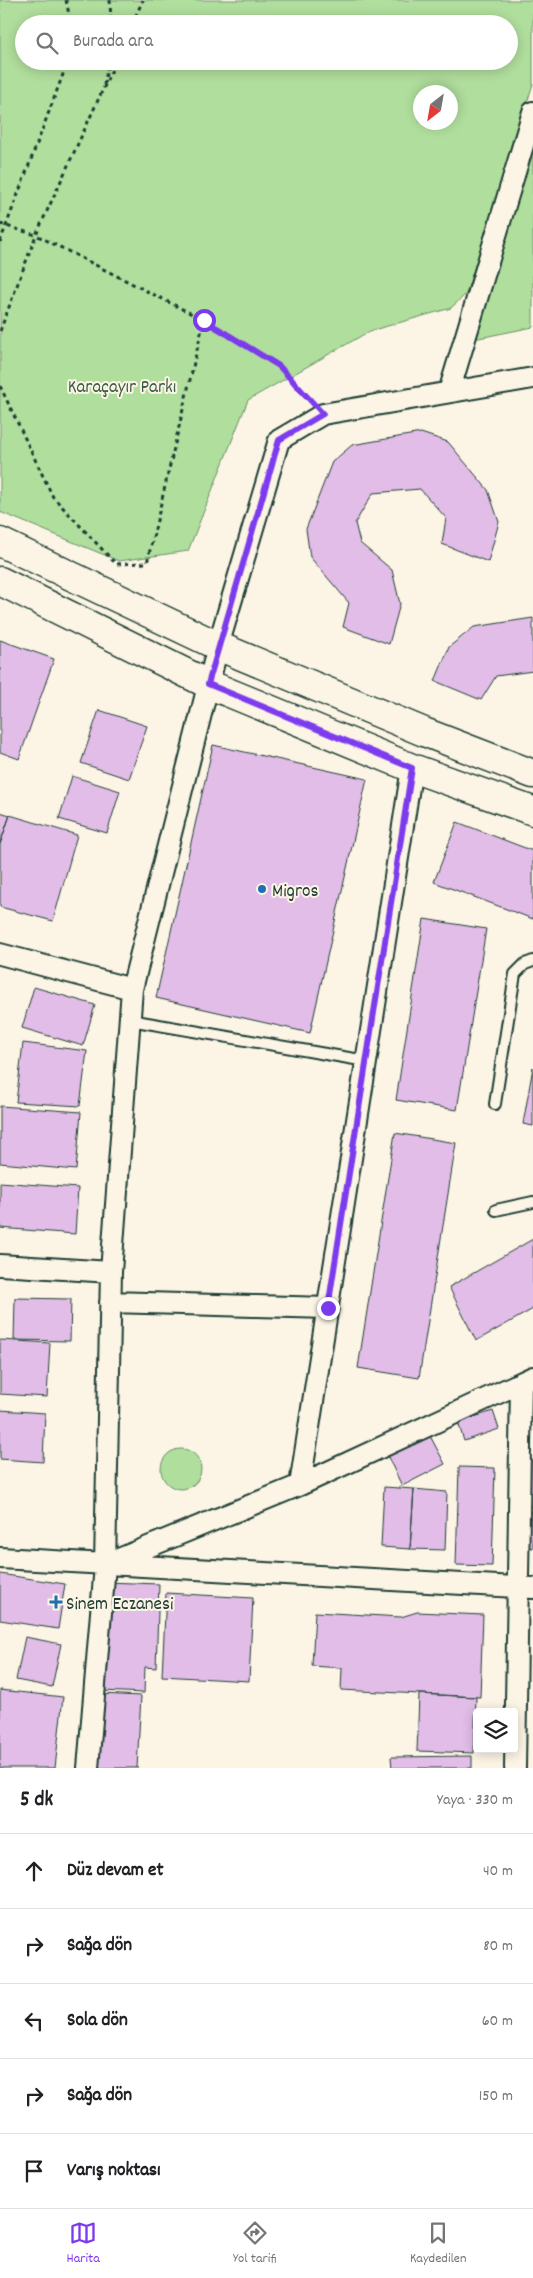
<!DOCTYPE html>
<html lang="tr">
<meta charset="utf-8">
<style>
body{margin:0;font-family:Dekko,sans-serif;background:#f2f2f2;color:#202124}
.controls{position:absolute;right:15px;bottom:15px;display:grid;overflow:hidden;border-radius:5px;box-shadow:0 2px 12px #0003}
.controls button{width:45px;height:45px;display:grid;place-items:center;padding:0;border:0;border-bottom:1px solid #e0e0e0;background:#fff;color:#202124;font:25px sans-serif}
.compass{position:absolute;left:413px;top:85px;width:45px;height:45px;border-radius:50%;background:#fff;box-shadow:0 2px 12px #0003;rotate:211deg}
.stop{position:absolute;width:15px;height:15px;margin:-11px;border:4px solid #7c3aed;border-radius:50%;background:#fff}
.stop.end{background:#7c3aed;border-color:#fff;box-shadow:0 1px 5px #0008}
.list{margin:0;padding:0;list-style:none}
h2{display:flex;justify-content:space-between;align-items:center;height:65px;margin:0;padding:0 20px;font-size:21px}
h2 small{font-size:16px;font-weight:400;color:#757577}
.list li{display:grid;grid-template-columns:32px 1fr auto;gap:15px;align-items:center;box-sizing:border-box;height:75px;padding:0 20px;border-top:1px solid #e0e0e0}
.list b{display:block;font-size:19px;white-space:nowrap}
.list em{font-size:16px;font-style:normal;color:#757577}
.icon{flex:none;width:28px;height:28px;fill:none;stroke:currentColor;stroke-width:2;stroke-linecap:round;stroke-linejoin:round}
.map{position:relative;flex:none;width:533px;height:1768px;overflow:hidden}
.search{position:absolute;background:#fff;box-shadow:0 2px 12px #0003;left:15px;right:15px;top:15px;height:55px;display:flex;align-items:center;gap:12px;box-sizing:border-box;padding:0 18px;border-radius:28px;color:#757577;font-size:19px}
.sheet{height:440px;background:#fff}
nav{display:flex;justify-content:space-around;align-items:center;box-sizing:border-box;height:70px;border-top:1px solid #e0e0e0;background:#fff;font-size:14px;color:#757577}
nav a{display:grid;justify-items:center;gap:2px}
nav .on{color:#7c3aed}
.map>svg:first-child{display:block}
</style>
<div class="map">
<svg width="533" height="1768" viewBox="0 0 533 1768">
<rect width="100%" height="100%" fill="#fcf5e5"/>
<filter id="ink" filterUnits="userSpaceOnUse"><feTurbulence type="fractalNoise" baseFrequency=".02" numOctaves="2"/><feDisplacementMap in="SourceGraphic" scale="10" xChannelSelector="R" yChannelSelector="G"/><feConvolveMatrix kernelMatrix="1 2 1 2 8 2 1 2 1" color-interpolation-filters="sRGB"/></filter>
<g filter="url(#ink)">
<!-- green -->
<path fill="#b0de9d" stroke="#688e68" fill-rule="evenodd" d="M0 0H533V84L466 294 451 308 370 331 248 400 188 551 119 561 0 512ZM24 24H509V61H24ZM420 92H450V122H420Z
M533 143V327L474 339Z
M161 1469a20 20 0 1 1 40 0a20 20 0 1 1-40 0Z"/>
<!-- building -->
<path fill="#e1bde8" stroke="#1f3d34" d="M421 433 448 442 488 490 499 522 488 562 442 544 446 518 420 489 373 493 355 523 360 543 392 570 400 604 389 644 343 627 349 603 310 557 306 529 332 462 352 445Z
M533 618V671L496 676 481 700 435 681 449 647 474 627Z
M0 640 54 659 19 759 0 752Z
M99 710 147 726 129 779 81 763Z
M213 745 367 779 310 1033 156 998Z
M72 776 120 791 107 833 59 819Z
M0 812 10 815 0 844Z
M10 815 77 835 53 921 0 907V844Z
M457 822 533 851V919L434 882Z
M424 919 486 929 457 1110 396 1100Z
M34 987 95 1005 83 1046 22 1028Z
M23 1043 87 1051 80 1106 16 1102Z
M533 1067V1126L523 1124Z
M0 1106 81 1112 76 1170 0 1163Z
M395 1133 456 1143 419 1378 358 1368Z
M0 1182 78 1188 75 1234 0 1228Z
M533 1239V1309L476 1341 449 1287Z
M15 1298 71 1299 70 1341 14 1340Z
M0 1340 50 1343 47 1397 0 1394Z
M0 1410 45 1413 43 1462 0 1459Z
M493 1411 499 1429 464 1441 458 1422Z
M429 1434 445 1464 402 1486 387 1455Z
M530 1460H533V1507L528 1506Z
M459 1467 495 1468 492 1566 456 1565Z
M384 1487 414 1489 410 1549 381 1547Z
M414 1489 447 1492 445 1550 410 1549Z
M527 1511 533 1512V1548L524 1547Z
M0 1574 65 1584 58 1629 0 1620Z
M106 1582 159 1584 156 1668 145 1667 144 1693 102 1691Z
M166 1593 253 1598 249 1681 162 1676Z
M315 1612 401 1617 417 1612 483 1615 480 1697 341 1690 342 1668 312 1666Z
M25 1637 61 1644 52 1687 16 1680Z
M0 1690 63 1697 55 1768H0Z
M102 1694 141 1696 137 1768H98Z
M419 1694 476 1697 474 1753 417 1751Z
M472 1756V1768H392L391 1757Z"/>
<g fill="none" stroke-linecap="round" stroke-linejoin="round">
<!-- lane casing -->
<g stroke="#1f3d34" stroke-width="14">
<path id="lane" d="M130 1020 366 1061
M495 1104 515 974 525 964 533 961
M496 1210 533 1202"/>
</g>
<!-- street casing -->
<g stroke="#1f3d34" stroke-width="24">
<path id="street" d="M449 392 533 112
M0 954 132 989
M0 1265 111 1272
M110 1302 328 1308
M300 1485 412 768
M0 1558 533 1588
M109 1563 300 1485 533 1377
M88 1768 105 1565 111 1272 132 989 218 646 279 440 323 414 533 378
M515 1768 521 1384"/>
</g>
<!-- secondary casing -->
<g stroke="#1f3d34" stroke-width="31">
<path id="secondary" d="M0 542 218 646 424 732 533 774
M0 581 208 684 412 768 533 811"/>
</g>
<!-- path -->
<path stroke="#1f3d34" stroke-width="3" stroke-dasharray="4 4" stroke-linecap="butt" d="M66 0 71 24
M110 0 111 24
M132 24 143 0
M104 85 108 61
M0 224 36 235 204 320 279 366 307 397
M0 242 68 61
M0 331 36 235 116 61
M0 386 53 497 116 564 147 563 204 320"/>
<!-- lane -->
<use href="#lane" stroke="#fcf5e5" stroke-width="10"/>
<!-- street -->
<use href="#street" stroke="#fcf5e5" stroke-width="20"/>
<!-- secondary -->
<use href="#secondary" stroke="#fcf5e5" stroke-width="28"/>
</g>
</g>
<g fill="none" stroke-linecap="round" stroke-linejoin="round" filter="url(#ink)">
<!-- route -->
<path stroke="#7c3aed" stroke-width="6" d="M204 320 279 366 323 414 279 440 208 684 412 768 328 1308"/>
</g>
<!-- markers -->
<g fill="#1f6fb2" stroke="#fcf5e5" stroke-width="2">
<circle cx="262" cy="889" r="5"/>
<path d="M53.5 1594.5h5v5h5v5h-5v5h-5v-5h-5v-5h5z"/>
</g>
<g text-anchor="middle" stroke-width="4" stroke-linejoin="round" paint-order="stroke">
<!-- park labels -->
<g font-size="19" fill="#3c5d49" stroke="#fcf5e5">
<text x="122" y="392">Karaçayır Parkı</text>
</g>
<!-- poi labels -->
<g font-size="19" fill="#1f3d34" stroke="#fcf5e5" text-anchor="start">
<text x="272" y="896">Migros</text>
<text x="66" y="1609">Sinem Eczanesi</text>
</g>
</g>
</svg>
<div class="controls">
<button><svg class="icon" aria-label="layers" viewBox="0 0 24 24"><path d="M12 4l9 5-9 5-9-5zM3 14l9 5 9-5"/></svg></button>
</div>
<svg class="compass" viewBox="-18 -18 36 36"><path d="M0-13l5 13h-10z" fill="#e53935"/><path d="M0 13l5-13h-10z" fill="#757577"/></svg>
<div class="stop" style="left:204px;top:320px"></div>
<div class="stop end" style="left:328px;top:1308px"></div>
<div class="search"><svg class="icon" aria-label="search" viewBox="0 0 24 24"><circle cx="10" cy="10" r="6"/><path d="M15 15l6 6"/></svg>Burada ara</div>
</div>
<section class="sheet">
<h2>5 dk<small>Yaya · 330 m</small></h2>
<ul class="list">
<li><svg class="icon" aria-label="ahead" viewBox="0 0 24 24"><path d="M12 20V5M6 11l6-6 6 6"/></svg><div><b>Düz devam et</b></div><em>40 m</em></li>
<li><svg class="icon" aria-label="right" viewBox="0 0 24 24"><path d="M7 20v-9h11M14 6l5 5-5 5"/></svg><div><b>Sağa dön</b></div><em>80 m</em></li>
<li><svg class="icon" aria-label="left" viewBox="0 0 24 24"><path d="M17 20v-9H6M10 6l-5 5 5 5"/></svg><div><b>Sola dön</b></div><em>60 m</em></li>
<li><svg class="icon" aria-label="right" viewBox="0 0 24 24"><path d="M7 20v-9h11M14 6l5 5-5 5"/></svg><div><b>Sağa dön</b></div><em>150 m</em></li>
<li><svg class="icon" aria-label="arrive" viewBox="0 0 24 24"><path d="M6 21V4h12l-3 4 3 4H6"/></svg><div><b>Varış noktası</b></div></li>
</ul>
</section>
<nav>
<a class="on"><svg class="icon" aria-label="map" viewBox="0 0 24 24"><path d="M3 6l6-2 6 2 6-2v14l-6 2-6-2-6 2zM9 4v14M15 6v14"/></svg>Harita</a>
<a><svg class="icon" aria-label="directions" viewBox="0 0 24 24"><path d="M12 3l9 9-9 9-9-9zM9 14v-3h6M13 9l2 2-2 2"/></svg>Yol tarifi</a>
<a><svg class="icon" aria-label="saved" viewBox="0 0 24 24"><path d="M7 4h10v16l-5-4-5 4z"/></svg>Kaydedilen</a>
</nav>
